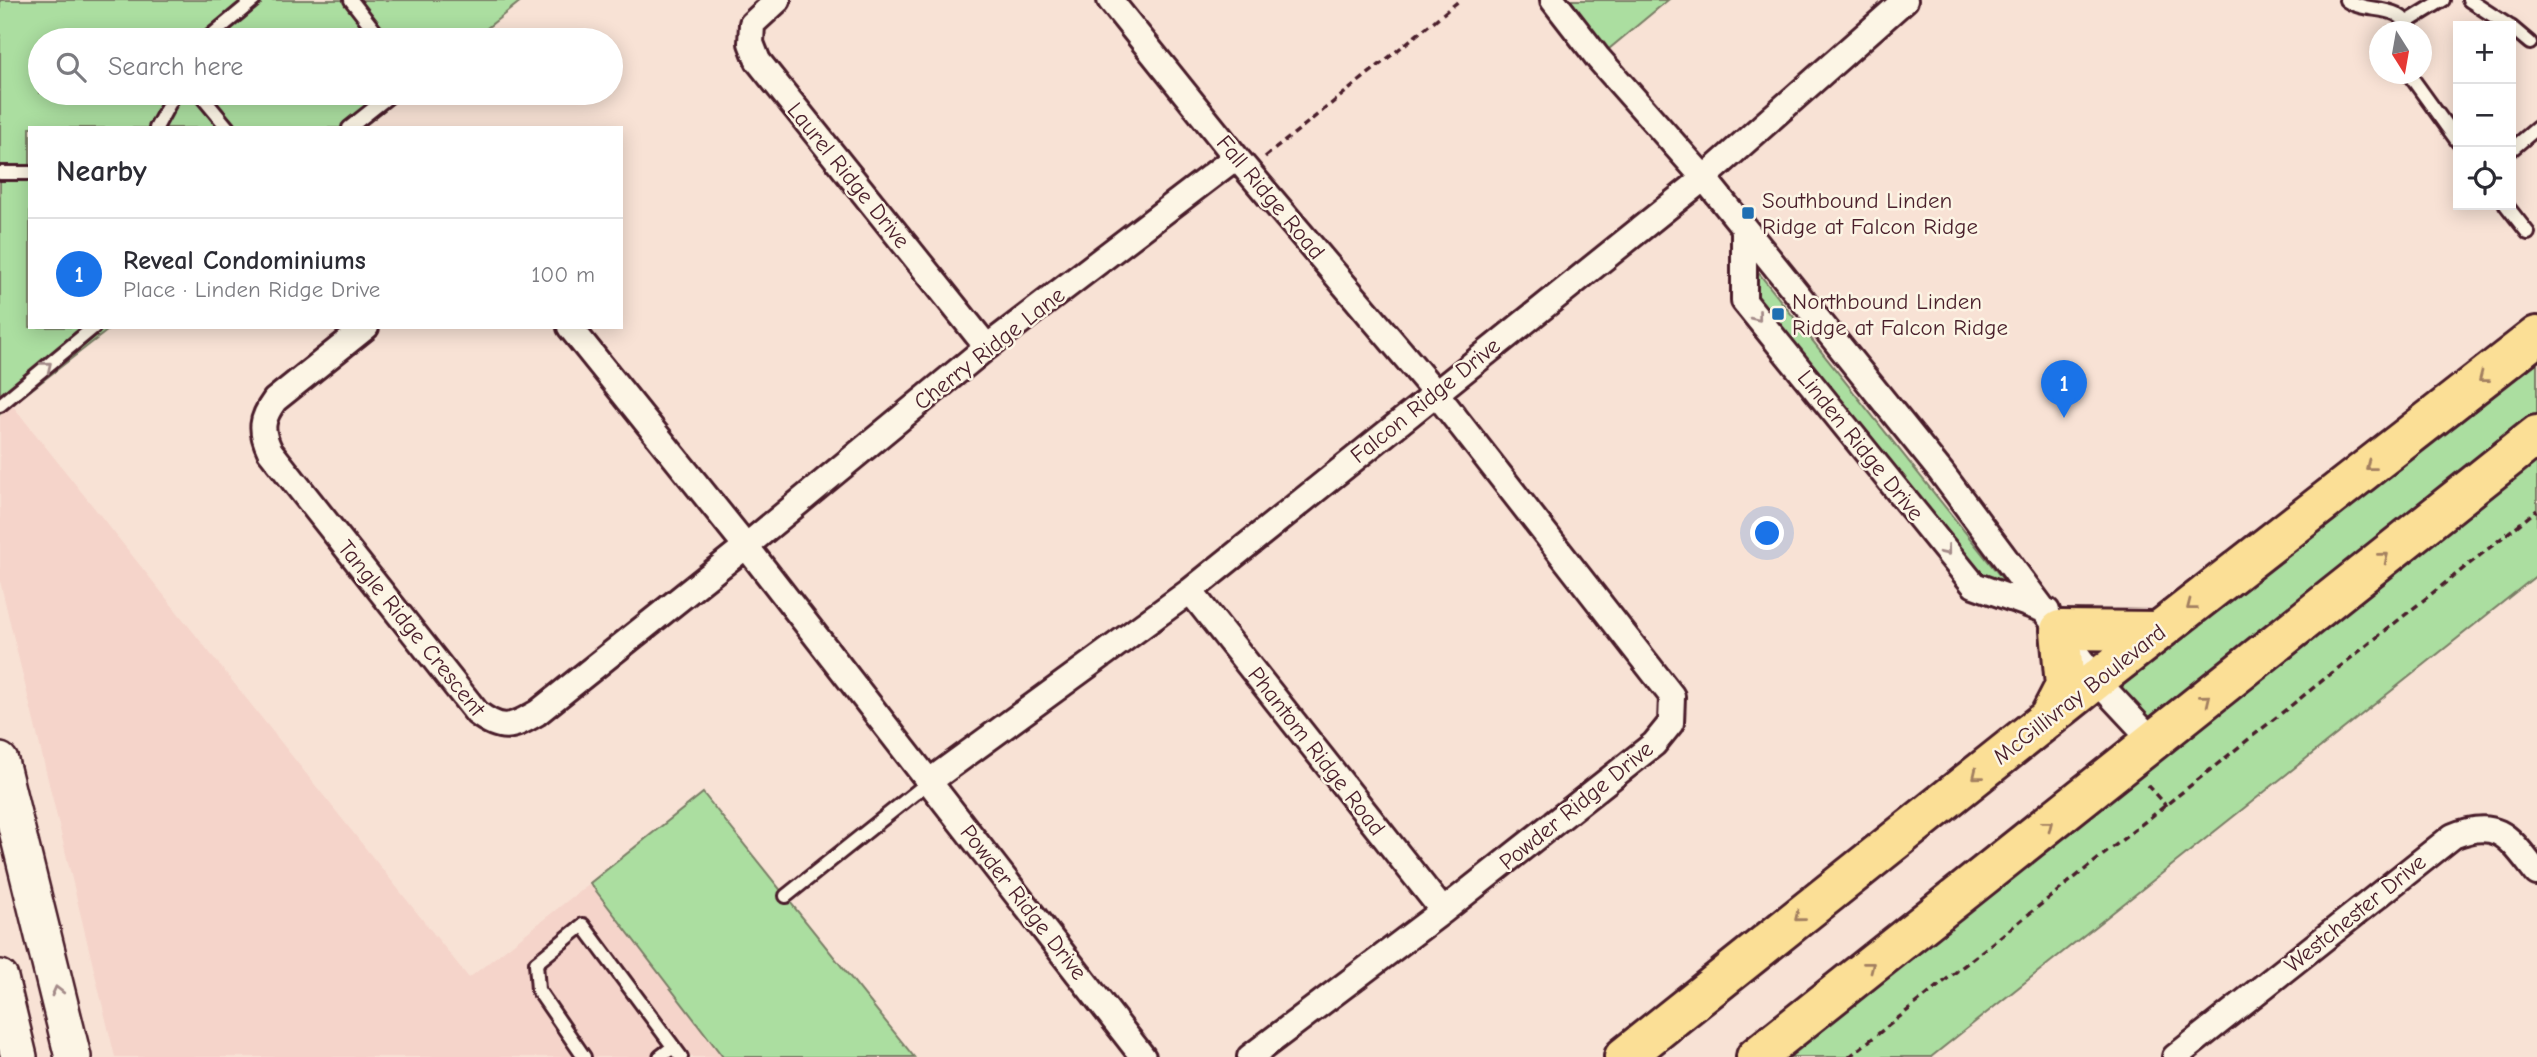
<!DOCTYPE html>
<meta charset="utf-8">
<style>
body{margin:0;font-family:"Comic Neue",sans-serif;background:#f2f2f3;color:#2b2b33}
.controls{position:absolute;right:21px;top:21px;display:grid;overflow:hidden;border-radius:0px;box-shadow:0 4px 18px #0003}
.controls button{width:63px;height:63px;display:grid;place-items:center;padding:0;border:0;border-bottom:2px solid #e1e1e2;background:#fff;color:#2b2b33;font:35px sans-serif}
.compass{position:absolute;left:2369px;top:21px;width:63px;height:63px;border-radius:50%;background:#fff;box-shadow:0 4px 18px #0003;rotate:169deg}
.you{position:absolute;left:1768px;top:534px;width:24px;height:24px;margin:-18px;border:5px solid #fff;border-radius:50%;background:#1a73e8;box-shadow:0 0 0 10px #1a73e833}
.badge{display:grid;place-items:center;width:46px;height:46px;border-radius:50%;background:#1a73e8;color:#fff;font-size:23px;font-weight:700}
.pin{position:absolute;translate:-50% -58px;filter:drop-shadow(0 2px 4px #0008)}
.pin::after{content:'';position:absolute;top:37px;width:24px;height:21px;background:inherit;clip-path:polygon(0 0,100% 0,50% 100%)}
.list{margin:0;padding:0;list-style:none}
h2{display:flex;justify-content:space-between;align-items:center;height:91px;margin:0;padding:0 28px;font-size:30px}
h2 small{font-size:23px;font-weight:400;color:#7c7c81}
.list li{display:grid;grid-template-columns:46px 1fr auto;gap:21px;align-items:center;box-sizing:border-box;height:112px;padding:0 28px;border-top:2px solid #e1e1e2}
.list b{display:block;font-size:26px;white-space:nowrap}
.list p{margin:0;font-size:23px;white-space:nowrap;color:#7c7c81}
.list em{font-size:23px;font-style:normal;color:#7c7c81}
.icon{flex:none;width:38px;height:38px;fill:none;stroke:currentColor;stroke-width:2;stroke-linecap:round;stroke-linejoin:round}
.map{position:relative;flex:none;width:2537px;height:1057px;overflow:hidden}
.search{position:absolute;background:#fff;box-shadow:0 4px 18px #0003;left:28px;top:28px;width:595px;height:77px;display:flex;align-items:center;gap:18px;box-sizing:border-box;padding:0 24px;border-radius:38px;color:#7c7c81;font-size:26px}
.panel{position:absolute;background:#fff;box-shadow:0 4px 18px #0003;left:28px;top:126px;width:595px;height:203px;border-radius:0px}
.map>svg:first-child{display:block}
</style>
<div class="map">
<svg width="2537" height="1057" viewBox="0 0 2537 1057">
<rect width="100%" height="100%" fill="#f8e2d5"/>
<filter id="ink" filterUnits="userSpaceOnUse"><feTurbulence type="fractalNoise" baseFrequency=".0143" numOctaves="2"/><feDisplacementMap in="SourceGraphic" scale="14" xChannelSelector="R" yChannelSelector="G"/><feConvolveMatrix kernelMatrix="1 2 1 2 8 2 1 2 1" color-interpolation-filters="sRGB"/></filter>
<g filter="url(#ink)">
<!-- built -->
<path fill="#f5d4ca" d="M13 406 469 978 590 883 723 1057H115L0 581V414Z"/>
<!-- green -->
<path fill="#abdea0" stroke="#7a7e66" stroke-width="2" d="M0 0H522L472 40H40V93H406L362 128H30V327H112L0 414Z
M1553 0H1668L1598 58Z
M1753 266 2012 591 1983 581 1755 298Z
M2537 336V575L1931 1057H1756L2152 742 2096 680Z
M703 793 914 1057H723L590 883Z"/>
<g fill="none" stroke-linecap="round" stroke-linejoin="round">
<!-- service casing -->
<g stroke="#4a1f2b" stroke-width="18">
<path id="service" d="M351 0 382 40
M2346 0C2367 15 2402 1 2410 32
M2469 0 2509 26
M2407 22 2443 0
M2511 27 2530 43
M206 40 254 0
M2409 74 2458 142
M199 93 228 128
M156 128 175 93
M349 128 393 93
M2511 150 2537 128
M0 173H30
M2506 205 2528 233
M0 405 94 327
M786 896 930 781
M584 1057 538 990 536 963 583 925 681 1057
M660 1057 673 1047"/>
</g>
<!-- minor casing -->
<g stroke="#4a1f2b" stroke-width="30">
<path id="minor" d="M778 0 752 24 751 43 758 61 987 347
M1110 0 1236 157 1435 392 1672 696 1671 723 1654 744 1443 911 1250 1057
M1553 0 1598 58 1704 178 1941 472 2096 680 2153 741
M1744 229V301L1974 585 2047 611
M366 327 275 400C261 419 260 430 270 451L477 713C502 732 511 728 537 713L746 546 987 347 1236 157
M570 327 746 546 1143 1057
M1190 591 1443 911
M930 781 1190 591 1704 178 1905 0
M2175 1057 2453 836C2499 817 2510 839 2537 873"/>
</g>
<!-- secondary casing -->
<g stroke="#4a1f2b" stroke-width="40">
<path id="secondary" d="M0 761 73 1057
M0 978 19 1057"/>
</g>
<!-- primary casing -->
<g stroke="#4a1f2b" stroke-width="44">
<path id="primary" d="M2049 717 2065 686 2060 630 2158 631
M1624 1057 2096 680 2537 336
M1756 1057 2537 435"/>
</g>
<!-- path -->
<path stroke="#4a1f2b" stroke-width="3.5" stroke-dasharray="7 5" stroke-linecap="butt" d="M1265 157 1460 0
M2147 785 2166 806
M1849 1057 2537 510"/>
<!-- service -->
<use href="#service" stroke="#fcf5e5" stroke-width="12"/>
<!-- minor -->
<use href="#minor" stroke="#fcf5e5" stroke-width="24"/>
<!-- secondary -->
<use href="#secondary" stroke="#fcf5e5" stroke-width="35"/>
<!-- primary -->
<use href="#primary" stroke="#fbdf96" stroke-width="38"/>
</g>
<!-- one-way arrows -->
<defs><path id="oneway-chevron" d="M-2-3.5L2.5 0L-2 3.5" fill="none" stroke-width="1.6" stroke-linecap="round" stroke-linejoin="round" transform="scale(1.75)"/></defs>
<g stroke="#a38a88">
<use href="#oneway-chevron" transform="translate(1757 317) rotate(51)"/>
<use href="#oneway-chevron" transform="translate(47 366) rotate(-39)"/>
<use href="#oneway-chevron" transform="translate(1946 551) rotate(51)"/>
<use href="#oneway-chevron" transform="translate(57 991) rotate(-104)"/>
</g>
<g stroke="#a27f60">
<use href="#oneway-chevron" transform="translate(2483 378) rotate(142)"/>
<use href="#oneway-chevron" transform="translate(2370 466) rotate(142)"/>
<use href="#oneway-chevron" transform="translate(2384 557) rotate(-39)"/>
<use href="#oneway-chevron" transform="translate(2191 606) rotate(142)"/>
<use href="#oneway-chevron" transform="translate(2206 699) rotate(-39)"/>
<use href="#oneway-chevron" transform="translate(1977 775) rotate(141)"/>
<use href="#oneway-chevron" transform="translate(2048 825) rotate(-38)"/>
<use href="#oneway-chevron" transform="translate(1799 917) rotate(141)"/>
<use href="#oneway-chevron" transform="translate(1870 966) rotate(-38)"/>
</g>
</g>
<!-- markers -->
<g fill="#1f6fb2" stroke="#fcf5e5" stroke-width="2.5">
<rect x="1741" y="206" width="14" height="14" rx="3.5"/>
<rect x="1771" y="307" width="14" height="14" rx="3.5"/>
</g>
<g text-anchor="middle" stroke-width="5" stroke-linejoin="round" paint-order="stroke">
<!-- street labels -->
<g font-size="23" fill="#4a1f2b" stroke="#fcf5e5">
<text transform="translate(849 175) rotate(51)" y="8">Laurel Ridge Drive</text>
<text transform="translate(1271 197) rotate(50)" y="8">Fall Ridge Road</text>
<text transform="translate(989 348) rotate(-38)" y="8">Cherry Ridge Lane</text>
<text transform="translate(1425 400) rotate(-39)" y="8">Falcon Ridge Drive</text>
<text transform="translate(1861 445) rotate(51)" y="8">Linden Ridge Drive</text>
<text transform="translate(412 628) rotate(51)" y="8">Tangle Ridge Crescent</text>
<text transform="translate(2079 694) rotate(-38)" y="8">McGillivray Boulevard</text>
<text transform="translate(1317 751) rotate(52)" y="8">Phantom Ridge Road</text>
<text transform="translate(1576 805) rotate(-39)" y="8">Powder Ridge Drive</text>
<text transform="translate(1024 902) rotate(52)" y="8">Powder Ridge Drive</text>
<text transform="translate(2355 913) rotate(-39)" y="8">Westchester Drive</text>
</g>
<!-- poi labels -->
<g font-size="23" fill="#4a1f2b" stroke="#fcf5e5" text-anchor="start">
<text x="1762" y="208">Southbound Linden<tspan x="1762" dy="26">Ridge at Falcon Ridge</tspan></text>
<text x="1792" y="309">Northbound Linden<tspan x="1792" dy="26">Ridge at Falcon Ridge</tspan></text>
</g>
</g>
</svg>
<div class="controls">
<button>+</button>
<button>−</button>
<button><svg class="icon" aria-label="locate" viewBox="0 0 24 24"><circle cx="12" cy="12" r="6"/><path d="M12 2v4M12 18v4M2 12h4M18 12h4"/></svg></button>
</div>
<svg class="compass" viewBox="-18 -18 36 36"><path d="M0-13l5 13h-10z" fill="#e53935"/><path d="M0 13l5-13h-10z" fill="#7c7c81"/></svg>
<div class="you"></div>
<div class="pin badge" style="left:2064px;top:418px">1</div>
<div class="search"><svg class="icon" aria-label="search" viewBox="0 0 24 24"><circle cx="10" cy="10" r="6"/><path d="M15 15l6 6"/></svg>Search here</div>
<section class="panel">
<h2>Nearby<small></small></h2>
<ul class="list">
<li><span class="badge">1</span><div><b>Reveal Condominiums</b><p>Place · Linden Ridge Drive</p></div><em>100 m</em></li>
</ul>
</section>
</div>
